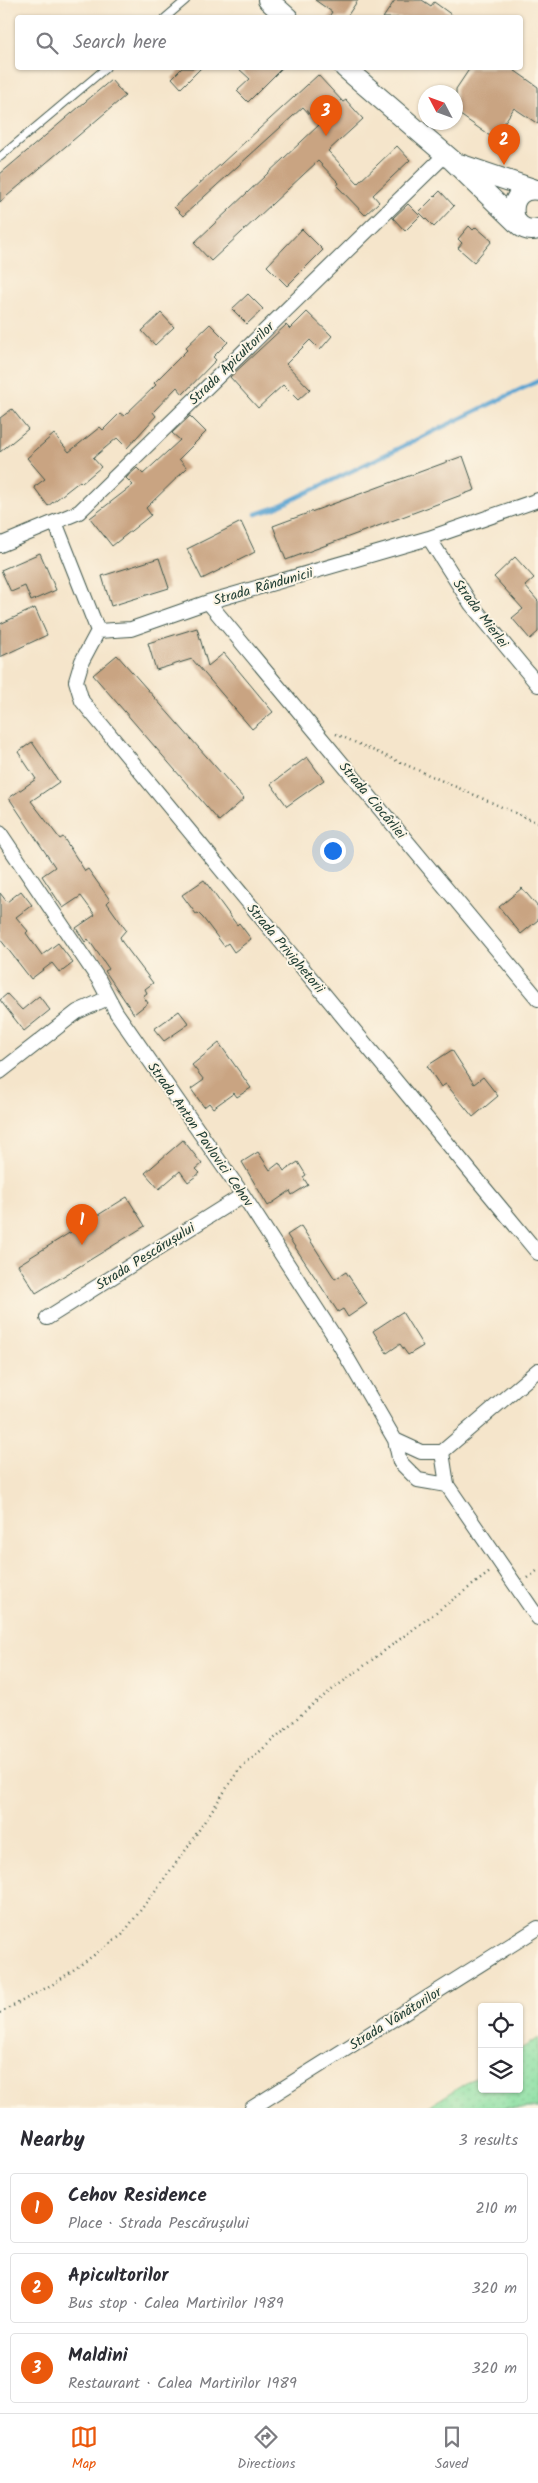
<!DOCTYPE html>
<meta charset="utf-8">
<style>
body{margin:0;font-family:Kalam,sans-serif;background:#f2f2f3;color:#2b2b33}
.controls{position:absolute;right:15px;bottom:15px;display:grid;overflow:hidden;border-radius:5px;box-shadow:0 1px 4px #0004}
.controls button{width:45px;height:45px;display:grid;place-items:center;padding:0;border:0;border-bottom:1px solid #e1e1e2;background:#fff;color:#2b2b33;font:25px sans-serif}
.compass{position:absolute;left:418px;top:85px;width:45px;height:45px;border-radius:50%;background:#fff;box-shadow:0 1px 4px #0004;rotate:311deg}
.you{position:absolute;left:332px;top:850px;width:18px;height:18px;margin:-12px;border:4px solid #fff;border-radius:50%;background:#1a73e8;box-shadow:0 0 0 8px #1a73e833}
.badge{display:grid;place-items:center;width:32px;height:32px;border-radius:50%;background:#ea580c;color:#fff;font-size:16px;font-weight:700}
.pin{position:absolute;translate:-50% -41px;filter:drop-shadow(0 1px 2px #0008)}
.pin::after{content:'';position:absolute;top:26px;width:18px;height:15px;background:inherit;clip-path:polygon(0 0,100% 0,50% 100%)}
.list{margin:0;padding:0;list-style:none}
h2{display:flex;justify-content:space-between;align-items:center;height:65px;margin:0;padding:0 20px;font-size:21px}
h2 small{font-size:16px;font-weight:400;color:#7c7c81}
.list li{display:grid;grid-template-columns:32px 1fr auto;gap:15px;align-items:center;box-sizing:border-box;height:70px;margin:0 10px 10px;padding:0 10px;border:1px solid #e1e1e2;border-radius:5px}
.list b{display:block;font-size:19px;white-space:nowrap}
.list p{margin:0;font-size:16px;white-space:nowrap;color:#7c7c81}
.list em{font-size:16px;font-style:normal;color:#7c7c81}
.icon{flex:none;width:28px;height:28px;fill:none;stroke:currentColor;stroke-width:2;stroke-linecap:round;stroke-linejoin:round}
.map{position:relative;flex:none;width:538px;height:2108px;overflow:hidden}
.search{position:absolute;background:#fff;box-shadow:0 1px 4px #0004;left:15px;right:15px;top:15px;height:55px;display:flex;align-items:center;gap:12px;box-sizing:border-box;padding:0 18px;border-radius:5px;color:#7c7c81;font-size:19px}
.sheet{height:305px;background:#fff}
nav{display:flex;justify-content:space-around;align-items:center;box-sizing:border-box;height:70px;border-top:1px solid #e1e1e2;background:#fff;font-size:14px;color:#7c7c81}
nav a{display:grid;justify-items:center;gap:2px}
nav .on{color:#ea580c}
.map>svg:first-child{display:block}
</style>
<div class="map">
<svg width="538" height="2108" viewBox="0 0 538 2108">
<defs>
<pattern id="grass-dots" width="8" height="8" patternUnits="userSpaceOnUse" patternTransform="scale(1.25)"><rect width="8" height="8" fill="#89dfa2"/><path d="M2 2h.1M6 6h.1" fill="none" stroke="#76c08c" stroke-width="1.8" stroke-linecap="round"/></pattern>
</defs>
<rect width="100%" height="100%" fill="#fcf5e5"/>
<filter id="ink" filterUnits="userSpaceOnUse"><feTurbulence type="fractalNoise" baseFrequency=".02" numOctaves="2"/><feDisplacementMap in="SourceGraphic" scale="10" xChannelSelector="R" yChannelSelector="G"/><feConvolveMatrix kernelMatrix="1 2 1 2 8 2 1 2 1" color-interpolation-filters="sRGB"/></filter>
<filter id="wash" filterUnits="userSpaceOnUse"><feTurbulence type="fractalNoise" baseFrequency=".0096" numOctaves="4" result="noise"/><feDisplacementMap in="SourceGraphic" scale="20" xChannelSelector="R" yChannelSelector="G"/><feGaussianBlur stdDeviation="1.12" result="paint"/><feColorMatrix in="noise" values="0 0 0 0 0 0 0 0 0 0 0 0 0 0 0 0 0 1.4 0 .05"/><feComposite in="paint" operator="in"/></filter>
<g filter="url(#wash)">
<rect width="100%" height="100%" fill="#f5e5cb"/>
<!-- grass -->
<path fill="url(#grass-dots)" stroke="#548e6b" d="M538 2038V2108H426L482 2073V2089H519V2050Z"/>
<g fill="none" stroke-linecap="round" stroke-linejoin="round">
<!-- stream -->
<path stroke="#59a3d1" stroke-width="4.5" d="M256 514 275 508 538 381"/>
</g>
<g id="blocks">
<!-- building -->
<path fill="#c9a482" d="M315 0H358L346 18H328L332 12Z
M395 0H422L431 6 434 2 456 18H383Z
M182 68H201L181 88 172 78Z
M238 68H282L248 102 237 91 250 79Z
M470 68H511L538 87V124L514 108 496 135 493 133 490 136 456 112V89Z
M318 75 343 102 346 100 363 119 328 151 358 183 397 146 410 160 373 195 379 202 365 215 337 186 339 183 318 161 211 261 194 243 319 125 303 107 183 216 174 207Z
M111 80 125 96 0 202V174Z
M440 191 454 206 434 227 419 212Z
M408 204 420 216 405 231 393 218Z
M469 226 473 230 476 227 492 241 474 262 458 248 462 243 458 239Z
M302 229 323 250 287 286 267 266Z
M248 294 263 309 247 324 232 309Z
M307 312 332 336 320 350 310 340 286 364 310 389 298 400 283 385 258 408 230 377 286 325 290 329Z
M161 313 174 327 155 345 142 331Z
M210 324 228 342 213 357 216 360 183 394 177 387 153 412 156 416 127 448 117 438 93 458 101 467 82 483 80 481 48 506 34 487 45 479 27 458 54 434 69 452 100 427 103 430 120 413 124 416 156 385 154 383 187 350 185 348Z
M12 409 28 429 0 452V418Z
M190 416 206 432 179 459 187 468 146 508 151 515 112 546 90 518 133 485 126 478 137 468 143 474 180 440 172 433Z
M463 456 475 490 286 560 273 526Z
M241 522 255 552 202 579 187 549Z
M40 553 56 590 31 601 25 586 11 592 1 570Z
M515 557 534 578 525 586 538 601V632L530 639 512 618 523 609 494 577Z
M159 558 169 588 111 606 102 576Z
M35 608 47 635 0 657V624Z
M197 628 208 666 224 653 273 712 252 729 192 659 156 670 148 643Z
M117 655 244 799 219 821 93 675Z
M32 742 59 782 31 801 60 839 63 837 85 871 88 869 110 900 107 903 126 930 120 937 122 942 153 983 145 989 147 993 143 996 148 1003 134 1014 105 971 109 969 88 939 85 942 76 928 95 915 81 896 63 908 42 876 55 867 9 798 36 779 18 752Z
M307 757 324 780 287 806 271 784Z
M204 880 231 917 237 925 239 923 251 939 234 952 228 943 224 946 203 918 198 913 196 914 182 895Z
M522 888 538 907V920L521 934 499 907Z
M21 891 32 905 16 917 28 931 26 933 42 955 58 943 73 963 60 973 52 963 31 979 0 939V893L7 902Z
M7 994 22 1010 39 996 50 1010 24 1031 0 1000Z
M179 1011 189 1024 164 1041 154 1029Z
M219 1043 251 1088 237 1097 234 1093 213 1108 209 1103 204 1107 191 1089 204 1080 192 1065Z
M452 1050 474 1084 483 1077 498 1096 473 1117 446 1084 441 1087 427 1066Z
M183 1140 202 1164 196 1169 200 1173 188 1182 180 1171 159 1189 145 1173Z
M258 1152 270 1170 279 1163 284 1171 298 1162 306 1175 303 1177 308 1185 292 1195 290 1191 268 1206 242 1162Z
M127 1197 145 1226 36 1293 18 1265Z
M301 1226 335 1279 346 1272 367 1304 348 1317 343 1309 338 1312 287 1235Z
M402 1312 423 1346 408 1355 400 1344 387 1353 373 1331Z"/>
</g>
</g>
<g filter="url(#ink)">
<use href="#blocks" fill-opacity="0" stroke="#3f564b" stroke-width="1"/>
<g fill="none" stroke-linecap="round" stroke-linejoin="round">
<!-- lane casing -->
<g stroke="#3f564b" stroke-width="9">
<path id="lane" d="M165 18 186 0
M0 157 106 68"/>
</g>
<!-- street casing -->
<g stroke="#3f564b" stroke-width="16">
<path id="street" d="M55 522 98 631 131 629 208 602 429 538 538 500
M429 538 471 604 538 685
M0 545 79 512 445 155
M208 602 538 999
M98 631 82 661 76 681 82 701 538 1253
M0 833 99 980 116 1012 243 1195 338 1342 395 1440 400 1462 418 1480 447 1485
M0 1072 77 1012 108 998
M47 1318 243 1195
M395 1440 421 1452H442L538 1370
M442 1452 447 1485 538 1618
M252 2108 538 1928"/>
</g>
<!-- secondary casing -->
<g stroke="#3f564b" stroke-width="22">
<path id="secondary" d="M268 0 288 18
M345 68 453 161 517 223
M459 164 533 189
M538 190C505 184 506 237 538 229"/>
</g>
<!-- path -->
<path stroke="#3f564b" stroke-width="2.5" stroke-dasharray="1 4" stroke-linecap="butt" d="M336 734 538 823
M528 1578 538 1570
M0 2013 55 1983 122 1935 185 1851 238 1771 313 1704 490 1572"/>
<!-- lane -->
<use href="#lane" stroke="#fff" stroke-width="7"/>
<!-- street -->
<use href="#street" stroke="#fff" stroke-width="14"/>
<!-- secondary -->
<use href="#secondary" stroke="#fff" stroke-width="20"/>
</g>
</g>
<g text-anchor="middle" stroke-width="4" stroke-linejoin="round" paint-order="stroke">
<!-- street labels -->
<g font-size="14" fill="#1f3d34" stroke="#fcf5e5">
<text transform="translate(231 363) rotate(-44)" y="5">Strada Apicultorilor</text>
<text transform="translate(263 586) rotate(-16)" y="5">Strada Rândunicii</text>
<text transform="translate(481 613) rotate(53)" y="5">Strada Mierlei</text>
<text transform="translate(373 800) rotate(50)" y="5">Strada Ciocârliei</text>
<text transform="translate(286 948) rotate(50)" y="5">Strada Privighetorii</text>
<text transform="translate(201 1134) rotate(55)" y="5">Strada Anton Pavlovici Cehov</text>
<text transform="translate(145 1256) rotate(-32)" y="5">Strada Pescărușului</text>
<text transform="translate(395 2018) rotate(-32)" y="5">Strada Vânătorilor</text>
</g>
</g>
</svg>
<div class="controls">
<button><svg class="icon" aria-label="locate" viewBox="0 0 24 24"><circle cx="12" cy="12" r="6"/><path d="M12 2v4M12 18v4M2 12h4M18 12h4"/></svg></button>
<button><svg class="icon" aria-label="layers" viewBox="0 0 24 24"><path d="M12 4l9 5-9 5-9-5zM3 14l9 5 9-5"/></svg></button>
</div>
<svg class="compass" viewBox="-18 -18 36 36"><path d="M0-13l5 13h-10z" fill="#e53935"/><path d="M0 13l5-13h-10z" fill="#7c7c81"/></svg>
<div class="you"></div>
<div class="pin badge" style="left:82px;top:1245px">1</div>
<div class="pin badge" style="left:504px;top:165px">2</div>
<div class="pin badge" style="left:326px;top:136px">3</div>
<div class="search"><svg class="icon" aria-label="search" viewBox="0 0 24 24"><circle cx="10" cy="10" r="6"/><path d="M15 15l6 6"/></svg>Search here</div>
</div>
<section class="sheet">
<h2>Nearby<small>3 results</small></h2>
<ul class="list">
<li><span class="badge">1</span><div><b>Cehov Residence</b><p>Place · Strada Pescărușului</p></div><em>210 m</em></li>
<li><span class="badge">2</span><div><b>Apicultorilor</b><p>Bus stop · Calea Martirilor 1989</p></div><em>320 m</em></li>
<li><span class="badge">3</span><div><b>Maldini</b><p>Restaurant · Calea Martirilor 1989</p></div><em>320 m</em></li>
</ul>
</section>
<nav>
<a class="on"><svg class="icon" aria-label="map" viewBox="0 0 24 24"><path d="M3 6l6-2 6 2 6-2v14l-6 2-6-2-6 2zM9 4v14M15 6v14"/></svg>Map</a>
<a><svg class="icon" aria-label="directions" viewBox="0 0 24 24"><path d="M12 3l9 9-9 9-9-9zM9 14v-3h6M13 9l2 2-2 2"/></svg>Directions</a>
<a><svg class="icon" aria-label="saved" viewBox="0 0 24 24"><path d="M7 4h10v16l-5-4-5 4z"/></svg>Saved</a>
</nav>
